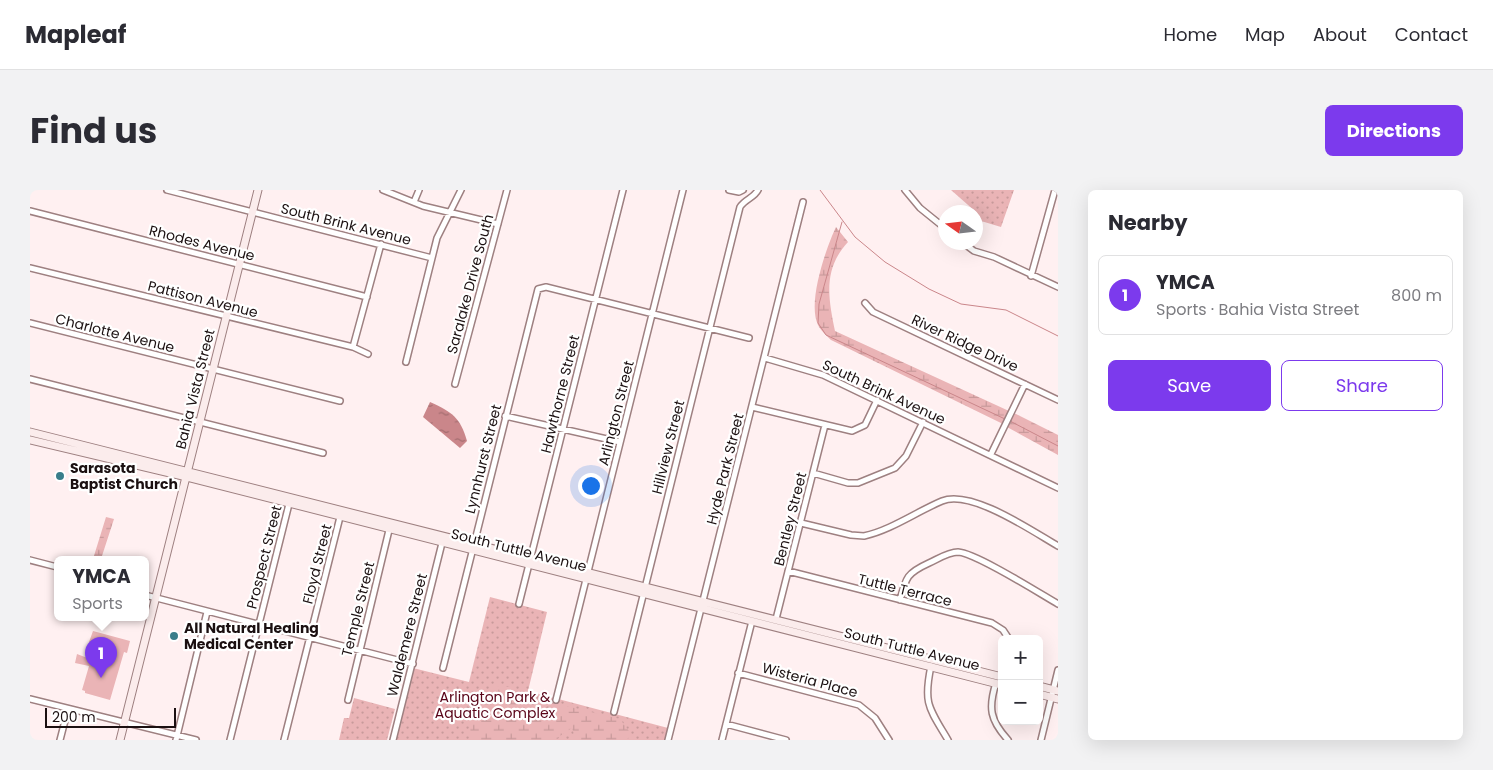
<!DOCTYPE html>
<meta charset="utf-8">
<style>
body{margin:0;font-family:Poppins,sans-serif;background:#f2f2f3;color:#2b2b33}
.controls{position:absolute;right:15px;bottom:15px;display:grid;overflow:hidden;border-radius:8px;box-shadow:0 5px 20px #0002}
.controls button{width:45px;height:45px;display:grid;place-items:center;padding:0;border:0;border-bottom:1px solid #e1e1e2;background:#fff;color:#2b2b33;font:25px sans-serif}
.compass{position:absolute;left:908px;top:15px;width:45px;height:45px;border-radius:50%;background:#fff;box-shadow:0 5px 20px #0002;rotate:284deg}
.scale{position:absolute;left:15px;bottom:12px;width:131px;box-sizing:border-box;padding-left:5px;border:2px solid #1b1011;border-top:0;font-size:14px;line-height:18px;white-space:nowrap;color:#1b1011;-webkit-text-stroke:4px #fff;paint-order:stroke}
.you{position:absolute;left:560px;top:295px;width:18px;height:18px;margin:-12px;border:4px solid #fff;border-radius:50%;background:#1a73e8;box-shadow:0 0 0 8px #1a73e833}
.badge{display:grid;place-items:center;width:32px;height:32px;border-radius:50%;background:#7c3aed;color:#fff;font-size:16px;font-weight:700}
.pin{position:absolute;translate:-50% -41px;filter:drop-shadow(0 1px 2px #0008)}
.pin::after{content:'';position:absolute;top:26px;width:18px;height:15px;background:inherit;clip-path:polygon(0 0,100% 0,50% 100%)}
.popup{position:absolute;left:24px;top:366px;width:95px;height:65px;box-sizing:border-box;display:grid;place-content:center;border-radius:8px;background:#fff;filter:drop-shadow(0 1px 4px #0005);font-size:16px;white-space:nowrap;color:#7c7c81}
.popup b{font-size:19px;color:#2b2b33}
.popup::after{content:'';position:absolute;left:50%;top:100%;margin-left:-10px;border:10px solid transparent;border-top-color:#fff}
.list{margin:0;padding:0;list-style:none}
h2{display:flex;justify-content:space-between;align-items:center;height:65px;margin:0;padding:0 20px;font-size:21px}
h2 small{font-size:16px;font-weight:400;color:#7c7c81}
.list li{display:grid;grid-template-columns:32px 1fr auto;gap:15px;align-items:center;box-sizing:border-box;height:80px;margin:0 10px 10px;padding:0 10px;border:1px solid #e1e1e2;border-radius:8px}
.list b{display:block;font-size:19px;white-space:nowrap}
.list p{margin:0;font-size:16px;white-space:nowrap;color:#7c7c81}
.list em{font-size:16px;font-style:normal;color:#7c7c81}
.actions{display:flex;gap:10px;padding:15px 20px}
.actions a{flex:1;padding:11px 0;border:1px solid #7c3aed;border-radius:8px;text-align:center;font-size:18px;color:#7c3aed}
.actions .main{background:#7c3aed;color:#fff}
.map{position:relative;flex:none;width:1028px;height:550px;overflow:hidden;border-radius:8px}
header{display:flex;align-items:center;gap:30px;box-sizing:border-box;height:70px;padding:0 25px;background:#fff;border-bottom:1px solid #e1e1e2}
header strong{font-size:24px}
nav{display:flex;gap:28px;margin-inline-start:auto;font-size:18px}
.intro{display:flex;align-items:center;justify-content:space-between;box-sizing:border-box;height:120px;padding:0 30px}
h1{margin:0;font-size:35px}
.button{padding:12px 22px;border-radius:8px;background:#7c3aed;color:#fff;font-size:18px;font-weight:700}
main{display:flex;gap:30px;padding:0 30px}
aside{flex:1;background:#fff;border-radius:8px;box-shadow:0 5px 20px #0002}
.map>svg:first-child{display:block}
</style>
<header>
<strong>Mapleaf</strong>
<nav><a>Home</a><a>Map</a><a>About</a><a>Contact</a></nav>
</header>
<div class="intro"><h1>Find us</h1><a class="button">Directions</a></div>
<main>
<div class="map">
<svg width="1028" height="550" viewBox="0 0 1028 550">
<defs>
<pattern id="green-dots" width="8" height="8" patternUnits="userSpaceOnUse" patternTransform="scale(1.25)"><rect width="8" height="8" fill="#eab4b6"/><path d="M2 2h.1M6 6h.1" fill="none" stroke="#c89a9b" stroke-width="1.8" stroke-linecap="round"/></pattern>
<pattern id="wetland-marsh" width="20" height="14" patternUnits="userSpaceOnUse" patternTransform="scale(1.25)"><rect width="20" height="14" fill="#eab4b6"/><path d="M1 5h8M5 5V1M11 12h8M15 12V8" fill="none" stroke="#c89a9b"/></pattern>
<pattern id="water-ripples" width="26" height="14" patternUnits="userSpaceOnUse" patternTransform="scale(1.25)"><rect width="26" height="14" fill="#ca868a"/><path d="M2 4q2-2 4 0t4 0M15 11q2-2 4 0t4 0" fill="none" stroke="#a36c6f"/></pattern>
</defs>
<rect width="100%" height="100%" fill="#fff0f1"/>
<!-- green -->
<path fill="url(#green-dots)" d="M921 0H984L971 37 951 31 946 22Z
M460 407 517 422 498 501 638 538 635 550H366L383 478 439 492Z
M324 508 365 519 357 550H309L314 528H319Z"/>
<!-- wetland -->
<path fill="url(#wetland-marsh)" d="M806 37 818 52C793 79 798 107 805 141L979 221 973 234 801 150C797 146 791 141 788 135 777 113 796 58 806 37Z
M984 223 1028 245V265L977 237Z
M76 327 84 329 71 369H63Z
M466 496 480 497 516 518 532 515 590 529 602 545 596 550H546L542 538 524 550H442C436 521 445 514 466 496Z"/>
<!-- pitch -->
<path fill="#eab4b6" d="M63 441 100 451 97 463 94 462 80 510 55 503V501L52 500 59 476 45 473 47 464 60 469 63 458 60 457 61 453 59 452Z"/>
<!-- water -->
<path fill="url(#water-ripples)" d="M400 212C422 222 430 227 437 251L430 258 393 227Z"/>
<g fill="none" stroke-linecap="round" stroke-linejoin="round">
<!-- stream -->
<path stroke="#ca868a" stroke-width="1" d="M790 0 825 47 855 72 899 99 931 114 976 120 1028 146
M812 32 789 114 788 133 796 145 975 229
M978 230 1028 256"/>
<!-- street casing -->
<g stroke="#9e8081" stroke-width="8">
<path id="street" d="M137 0 402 68
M353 0 393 16 468 34
M699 0 709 2 713 0
M875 0 890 18 916 39
M384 12 389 0
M0 21 337 107
M932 52 944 61 964 67 1028 97
M0 78 323 157 338 164
M1001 86 1025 0
M835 113 843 122 1028 210
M0 133 310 211
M323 157 351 54
M735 168 793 185 1028 298
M376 172 407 48 431 0
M0 189 293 263
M425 194 477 0
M722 217 822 241 835 235 847 210
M475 226 590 252
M961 264 995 194
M783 283 818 293H828L865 278 876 266 893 232
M771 333 821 345 834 346C861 340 886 322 912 311 941 299 1002 341 1028 356
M0 370 27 377
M758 381 962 433 973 440 979 449
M115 405 383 474
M870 410C876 387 877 383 899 373 908 369 918 362 928 362 946 363 1009 403 1028 414
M489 414 593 0
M746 429 795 235
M901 476C893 514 899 518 918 550
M413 478 508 99 516 97 719 148
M708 483 829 515 845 528 859 550
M966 493C958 518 960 530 978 550
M0 509 166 550
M318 510 360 336
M526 510 653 0
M584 522 710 17C715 9 724 8 728 0
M696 534 756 550
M30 550 38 519
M146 550 177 422
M200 550 260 310
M254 550 311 323
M363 550 413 349
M638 550 773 12
M692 550 722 431
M1011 550 1028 480"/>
</g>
<!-- secondary casing -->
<g stroke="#9e8081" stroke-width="9">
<path id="secondary" d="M0 242 972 487
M0 250 157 287 972 495
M1009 496 1028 501
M1009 504 1028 509
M90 550 228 0"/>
</g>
<!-- street -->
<use href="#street" stroke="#fff" stroke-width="5"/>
<!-- secondary -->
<use href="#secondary" stroke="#fbecec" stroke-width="7"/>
</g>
<!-- markers -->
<g fill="#397e8b" stroke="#fff" stroke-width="2">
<circle cx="30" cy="286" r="5"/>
<circle cx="144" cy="446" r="5"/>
</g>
<g text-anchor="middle" stroke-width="4.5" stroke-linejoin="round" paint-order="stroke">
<!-- street labels -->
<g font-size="14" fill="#1b1011" stroke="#fff">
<text transform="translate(316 34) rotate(14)" y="5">South Brink Avenue</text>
<text transform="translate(172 53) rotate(14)" y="5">Rhodes Avenue</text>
<text transform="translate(440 94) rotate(-75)" y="5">Saralake Drive South</text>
<text transform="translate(173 109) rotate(14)" y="5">Pattison Avenue</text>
<text transform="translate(85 143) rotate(14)" y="5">Charlotte Avenue</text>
<text transform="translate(935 153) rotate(25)" y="5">River Ridge Drive</text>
<text transform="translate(165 199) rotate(-76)" y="5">Bahia Vista Street</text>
<text transform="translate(854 202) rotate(25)" y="5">South Brink Avenue</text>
<text transform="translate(530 204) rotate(-76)" y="5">Hawthorne Street</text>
<text transform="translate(586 223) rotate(-76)" y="5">Arlington Street</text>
<text transform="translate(638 257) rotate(-76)" y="5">Hillview Street</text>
<text transform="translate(453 269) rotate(-76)" y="5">Lynnhurst Street</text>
<text transform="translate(695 279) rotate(-76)" y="5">Hyde Park Street</text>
<text transform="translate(760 329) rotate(-76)" y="5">Bentley Street</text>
<text transform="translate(489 360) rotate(14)" y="5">South Tuttle Avenue</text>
<text transform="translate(234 367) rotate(-76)" y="5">Prospect Street</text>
<text transform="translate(287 374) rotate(-76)" y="5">Floyd Street</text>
<text transform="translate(875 400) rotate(14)" y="5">Tuttle Terrace</text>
<text transform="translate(328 419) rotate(-76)" y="5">Temple Street</text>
<text transform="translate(377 445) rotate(-76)" y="5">Waldemere Street</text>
<text transform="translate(882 459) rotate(14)" y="5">South Tuttle Avenue</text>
<text transform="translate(780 490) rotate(15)" y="5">Wisteria Place</text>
</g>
<!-- poi labels -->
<g font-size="14" font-weight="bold" fill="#1b1011" stroke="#fff" text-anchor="start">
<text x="40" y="283">Sarasota<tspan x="40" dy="16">Baptist Church</tspan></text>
<text x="154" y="443">All Natural Healing<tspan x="154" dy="16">Medical Center</tspan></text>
</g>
<!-- park labels -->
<g font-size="14" fill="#590418" stroke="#fff">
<text x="465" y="512">Arlington Park &amp;<tspan x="465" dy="16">Aquatic Complex</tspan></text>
</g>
</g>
</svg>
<div class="controls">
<button>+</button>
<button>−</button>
</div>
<svg class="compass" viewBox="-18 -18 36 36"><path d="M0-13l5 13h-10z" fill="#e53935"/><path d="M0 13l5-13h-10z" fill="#7c7c81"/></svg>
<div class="scale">200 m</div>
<div class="you"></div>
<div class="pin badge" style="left:71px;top:488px">1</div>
<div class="popup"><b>YMCA</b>Sports</div>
</div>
<aside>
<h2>Nearby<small></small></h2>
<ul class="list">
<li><span class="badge">1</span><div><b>YMCA</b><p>Sports · Bahia Vista Street</p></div><em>800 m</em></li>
</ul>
<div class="actions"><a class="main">Save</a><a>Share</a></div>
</aside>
</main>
